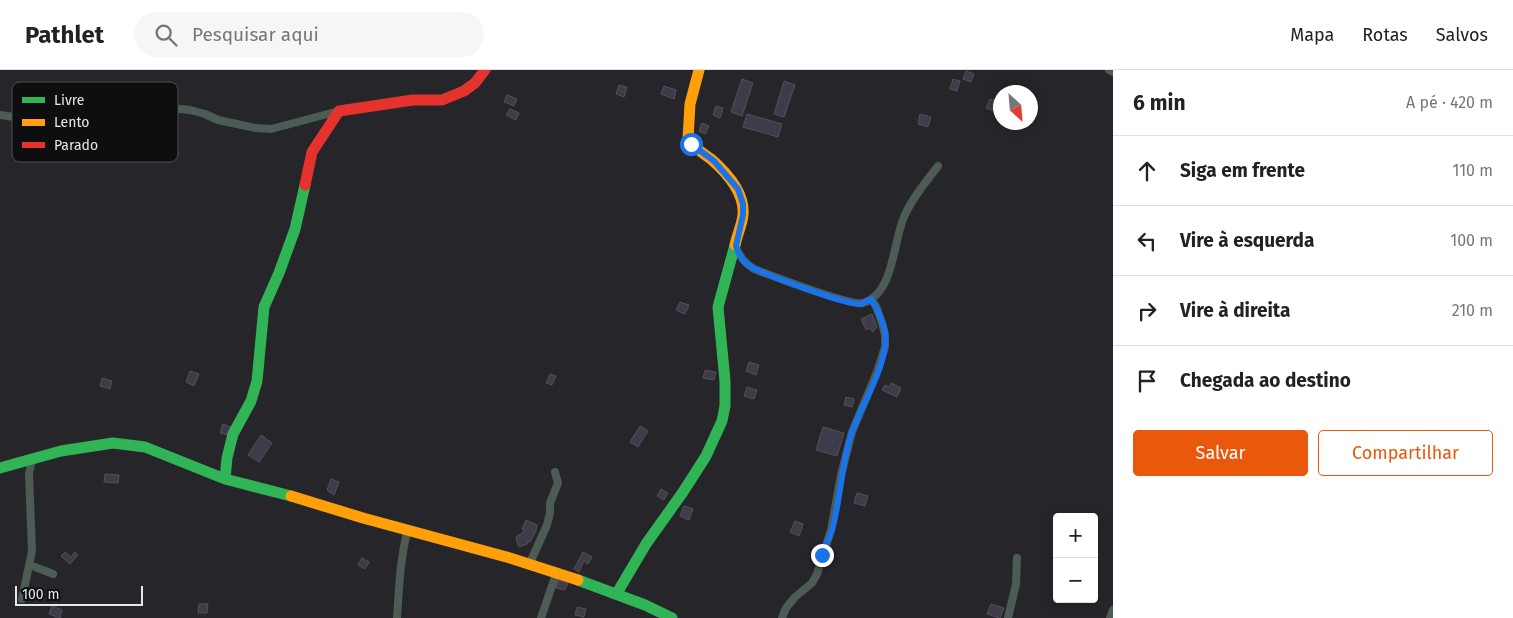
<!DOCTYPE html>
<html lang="pt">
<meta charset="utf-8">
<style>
body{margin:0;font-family:"Fira Sans",sans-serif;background:#f6f6f6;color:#222}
.controls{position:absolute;right:15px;bottom:15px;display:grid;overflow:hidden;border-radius:5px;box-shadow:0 2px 12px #0003}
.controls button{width:45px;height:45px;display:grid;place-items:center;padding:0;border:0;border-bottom:1px solid #e0e0e0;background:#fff;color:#222;font:25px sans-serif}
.compass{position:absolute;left:993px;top:15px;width:45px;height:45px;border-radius:50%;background:#fff;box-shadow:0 2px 12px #0003;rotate:154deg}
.scale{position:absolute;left:15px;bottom:12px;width:128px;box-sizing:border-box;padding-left:5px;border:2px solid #e6e6eb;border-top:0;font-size:14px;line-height:18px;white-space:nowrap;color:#e6e6eb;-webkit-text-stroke:4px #0e0e11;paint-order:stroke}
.stop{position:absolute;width:15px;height:15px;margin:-11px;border:4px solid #1a73e8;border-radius:50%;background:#fff}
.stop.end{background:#1a73e8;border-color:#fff;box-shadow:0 1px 5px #0008}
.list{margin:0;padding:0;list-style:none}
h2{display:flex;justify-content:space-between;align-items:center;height:65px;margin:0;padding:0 20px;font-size:21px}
h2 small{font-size:16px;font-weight:400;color:#767676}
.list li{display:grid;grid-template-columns:32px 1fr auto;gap:15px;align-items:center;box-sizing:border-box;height:70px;padding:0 20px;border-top:1px solid #e0e0e0}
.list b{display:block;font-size:19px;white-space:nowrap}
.list em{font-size:16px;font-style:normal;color:#767676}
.actions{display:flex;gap:10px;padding:15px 20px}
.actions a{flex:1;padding:11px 0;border:1px solid #ea580c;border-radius:5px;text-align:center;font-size:18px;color:#ea580c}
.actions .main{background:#ea580c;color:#fff}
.icon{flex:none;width:28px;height:28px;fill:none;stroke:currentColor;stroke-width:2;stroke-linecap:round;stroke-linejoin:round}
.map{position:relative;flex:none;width:1113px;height:548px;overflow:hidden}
header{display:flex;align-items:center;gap:30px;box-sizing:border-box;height:70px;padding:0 25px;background:#fff;border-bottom:1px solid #e0e0e0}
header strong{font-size:24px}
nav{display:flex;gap:28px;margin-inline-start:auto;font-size:18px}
.search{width:350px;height:45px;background:#f6f6f6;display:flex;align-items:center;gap:12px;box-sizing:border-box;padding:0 18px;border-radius:28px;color:#767676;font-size:19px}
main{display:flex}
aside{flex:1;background:#fff}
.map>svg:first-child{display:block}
</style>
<header>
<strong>Pathlet</strong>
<div class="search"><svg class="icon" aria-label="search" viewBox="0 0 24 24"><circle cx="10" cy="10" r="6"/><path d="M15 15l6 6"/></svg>Pesquisar aqui</div>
<nav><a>Mapa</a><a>Rotas</a><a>Salvos</a></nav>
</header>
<main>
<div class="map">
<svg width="1113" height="548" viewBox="0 0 1113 548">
<rect width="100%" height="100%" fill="#26262a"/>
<!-- building -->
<path fill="#3e3b4a" stroke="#525255" d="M966 1 974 4 971 12 963 9Z
M742 9 753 13 742 46 731 42Z
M953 9 960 11 957 21 950 19Z
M784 11 795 15 784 47 774 44Z
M619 15 627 17 624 27 616 24Z
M664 16 676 20 674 29 661 24Z
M507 25 517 29 514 36 504 32Z
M990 29 998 32 994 41 986 38Z
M716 36 723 38 720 48 713 45Z
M510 39 519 43 516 50 506 45Z
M747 44 782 54 778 67 743 57Z
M920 44 931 47 928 57 918 54Z
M702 53 709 56 705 64 699 61Z
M680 232 689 235 685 244 676 240Z
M872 244 877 257 873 262 870 258 866 260 861 249Z
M749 292 759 295 756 305 746 301Z
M705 300 716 302 714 310 703 308Z
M190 301 199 304 194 316 186 312Z
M550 304 556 306 552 315 546 313Z
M102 308 112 311 110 319 100 316Z
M891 313 901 318 897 327 882 320 885 315 889 317Z
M747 317 757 320 754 329 744 326Z
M846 327 854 329 852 337 844 335Z
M223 354 231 357 228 365 220 363Z
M640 356 648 361 638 377 630 372Z
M823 357 844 363 837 386 816 380Z
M261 365 272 373 259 392 248 385Z
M105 404 119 405 118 413 104 412Z
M331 409 339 412 334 425 327 420Z
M661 419 668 423 664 430 657 426Z
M857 423 868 426 865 436 854 433Z
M684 436 693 439 689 450 680 446Z
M526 450 537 455 536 461 530 472 528 471 527 474 519 477 516 469 517 466 523 463 524 460 522 459Z
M795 451 803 454 799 466 790 462Z
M65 482 71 487 75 482 78 485 70 494 61 486Z
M583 482 592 487 588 494 584 491 579 502 574 499Z
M362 488 369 492 365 499 358 495Z
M558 510 568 513 565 520 556 518Z
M199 534H208L207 543H198Z
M991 534 1004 538 1000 548 987 544Z
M52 536 62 540 60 548 49 544Z
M577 537 586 539 584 547 575 545Z"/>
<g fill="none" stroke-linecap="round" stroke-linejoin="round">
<!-- street -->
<path stroke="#4c5c54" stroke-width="8" d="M1109 0 1113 2
M0 45 28 49 61 47 81 45 115 38 143 35 190 40 205 44 218 50 256 58 271 59 339 41
M735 176C740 186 744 193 754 199 770 205 850 236 863 233 894 224 893 172 904 147 912 128 926 112 938 96
M30 495 53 504
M529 495 547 455 550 443V433L558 413 555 402
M22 529 32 481 29 404 32 389
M397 548C399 518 400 488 408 459
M541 548 556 504
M782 548 786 538 795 527 812 513 817 504 831 460 841 405 852 362 877 302 885 277V265L882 253 876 236 871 229
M1008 548 1016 514 1017 488
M1110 548 1113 540"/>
<!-- fast -->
<path stroke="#30b455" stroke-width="11" d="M0 398 61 381 113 373 145 377 225 409 291 426
M225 409 227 388 233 364 251 331 257 311 264 237 279 203 295 159 305 115
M578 510 645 535 672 548
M617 523 646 474 683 422 706 386 722 351 725 336V311L718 237 735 175"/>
<!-- slow -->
<path stroke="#ff9f0a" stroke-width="11" d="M699 0 690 34 688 69C694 78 703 83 711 89 726 102 745 123 743 145 742 155 737 165 735 175
M291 426 363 448 510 488 578 510"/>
<!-- jam -->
<path stroke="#e5322d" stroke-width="11" d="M305 115 312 82 339 41 413 30H442L464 21 475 13 485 0"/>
</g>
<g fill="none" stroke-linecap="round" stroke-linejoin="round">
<!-- route -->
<path stroke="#1a73e8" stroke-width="6" d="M691 74 714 91 738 119 743 134V145L736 176C738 183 741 190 748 195 759 203 848 235 860 234 864 233 868 230 871 229 879 241 888 261 885 276 881 306 862 334 852 362 841 394 841 428 832 460 829 468 825 477 822 485"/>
</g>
<!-- legend -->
<rect x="12" y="12" width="166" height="80" rx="8" fill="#0e0e11" stroke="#4f4f52" stroke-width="1"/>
<rect x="22" y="27" width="23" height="6" fill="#30b455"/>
<rect x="22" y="49" width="23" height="7" fill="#ff9f0a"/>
<rect x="22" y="72" width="23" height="6" fill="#e5322d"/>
<g font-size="14" fill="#e6e6eb">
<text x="54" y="35">Livre</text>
<text x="54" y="57">Lento</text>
<text x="54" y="80">Parado</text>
</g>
</svg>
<div class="controls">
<button>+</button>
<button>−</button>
</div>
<svg class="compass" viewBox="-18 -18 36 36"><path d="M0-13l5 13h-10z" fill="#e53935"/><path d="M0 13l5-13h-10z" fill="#767676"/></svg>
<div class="scale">100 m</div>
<div class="stop" style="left:691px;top:74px"></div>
<div class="stop end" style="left:822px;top:485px"></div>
</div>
<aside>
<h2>6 min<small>A pé · 420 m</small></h2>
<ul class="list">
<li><svg class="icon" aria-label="ahead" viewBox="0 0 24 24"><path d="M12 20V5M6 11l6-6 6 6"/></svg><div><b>Siga em frente</b></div><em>110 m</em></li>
<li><svg class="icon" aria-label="left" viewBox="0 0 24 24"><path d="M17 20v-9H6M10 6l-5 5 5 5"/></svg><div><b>Vire à esquerda</b></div><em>100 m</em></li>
<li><svg class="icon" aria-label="right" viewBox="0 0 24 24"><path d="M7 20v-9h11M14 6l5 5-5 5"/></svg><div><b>Vire à direita</b></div><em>210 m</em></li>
<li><svg class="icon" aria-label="arrive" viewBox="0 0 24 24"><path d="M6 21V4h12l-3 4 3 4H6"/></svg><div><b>Chegada ao destino</b></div></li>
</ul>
<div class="actions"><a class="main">Salvar</a><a>Compartilhar</a></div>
</aside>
</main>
